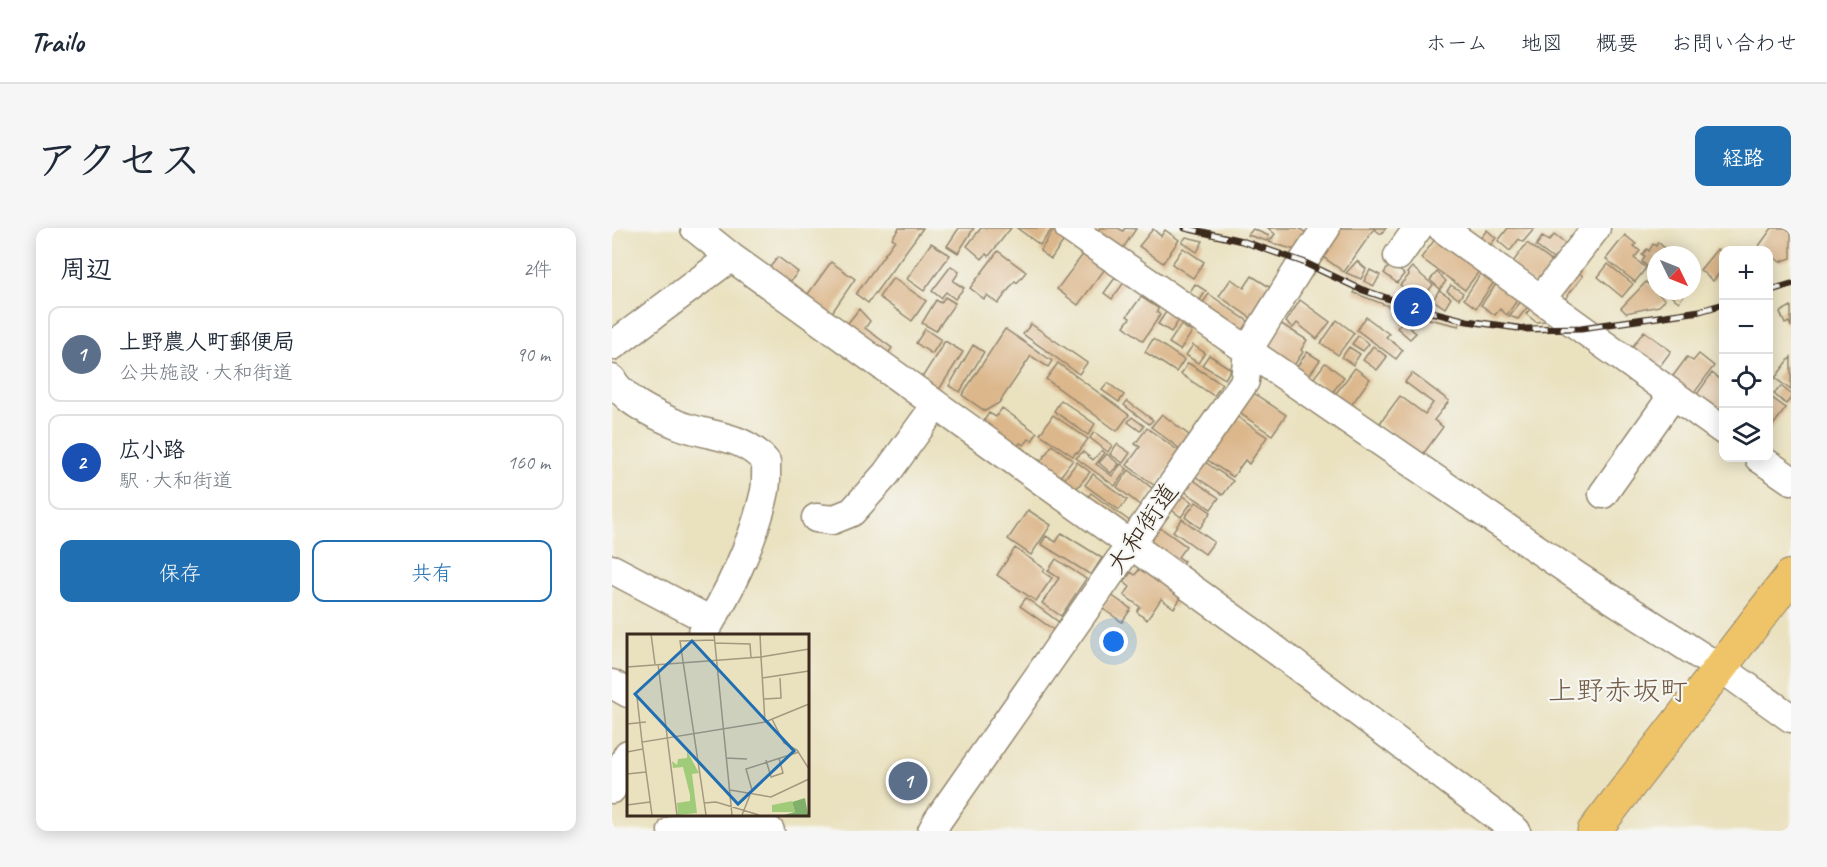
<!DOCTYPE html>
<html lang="ja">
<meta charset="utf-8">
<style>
body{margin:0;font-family:Caveat,"Klee One",sans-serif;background:#f6f6f7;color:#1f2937}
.controls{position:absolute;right:18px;top:18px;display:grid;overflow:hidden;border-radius:12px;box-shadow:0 3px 15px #0003}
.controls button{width:54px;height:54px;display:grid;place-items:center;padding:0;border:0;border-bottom:2px solid #e0e1e3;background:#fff;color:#1f2937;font:30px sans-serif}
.compass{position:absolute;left:1035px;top:18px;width:54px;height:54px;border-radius:50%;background:#fff;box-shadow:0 3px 15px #0003;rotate:133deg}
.you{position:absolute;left:502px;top:414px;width:21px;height:21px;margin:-15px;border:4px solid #fff;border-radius:50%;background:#1a73e8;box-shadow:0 0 0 9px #1a73e833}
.badge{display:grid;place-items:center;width:39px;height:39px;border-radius:50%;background:#1f6fb2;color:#fff;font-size:20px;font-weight:700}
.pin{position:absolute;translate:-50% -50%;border:3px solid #fff;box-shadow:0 2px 6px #0006}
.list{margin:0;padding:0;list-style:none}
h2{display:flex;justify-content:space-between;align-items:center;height:78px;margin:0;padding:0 24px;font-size:26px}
h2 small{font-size:20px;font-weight:400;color:#747a83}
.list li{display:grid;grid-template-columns:39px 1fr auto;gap:18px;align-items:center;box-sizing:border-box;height:96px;margin:0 12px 12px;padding:0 12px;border:2px solid #e0e1e3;border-radius:12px}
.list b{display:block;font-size:22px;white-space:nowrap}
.list p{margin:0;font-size:20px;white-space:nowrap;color:#747a83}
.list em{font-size:20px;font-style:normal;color:#747a83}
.actions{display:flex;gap:12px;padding:18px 24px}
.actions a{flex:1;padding:14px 0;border:2px solid #1f6fb2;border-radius:12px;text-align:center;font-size:21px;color:#1f6fb2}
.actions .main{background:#1f6fb2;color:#fff}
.icon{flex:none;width:33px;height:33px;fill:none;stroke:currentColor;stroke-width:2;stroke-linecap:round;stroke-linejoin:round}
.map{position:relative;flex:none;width:1179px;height:603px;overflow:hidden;border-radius:12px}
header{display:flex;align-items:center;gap:36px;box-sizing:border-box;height:84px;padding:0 30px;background:#fff;border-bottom:2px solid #e0e1e3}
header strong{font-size:28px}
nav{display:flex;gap:33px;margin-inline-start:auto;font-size:21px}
.intro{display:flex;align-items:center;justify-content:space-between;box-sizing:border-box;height:144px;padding:0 36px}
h1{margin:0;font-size:42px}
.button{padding:15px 27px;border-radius:12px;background:#1f6fb2;color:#fff;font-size:21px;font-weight:700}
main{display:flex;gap:36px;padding:0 36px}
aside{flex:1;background:#fff;border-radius:12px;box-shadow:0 3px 15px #0003}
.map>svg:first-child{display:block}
</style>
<header>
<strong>Trailo</strong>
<nav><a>ホーム</a><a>地図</a><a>概要</a><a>お問い合わせ</a></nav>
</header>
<div class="intro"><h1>アクセス</h1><a class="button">経路</a></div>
<main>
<aside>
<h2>周辺<small>2件</small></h2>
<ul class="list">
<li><span class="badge" style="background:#5c6f8a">1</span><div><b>上野農人町郵便局</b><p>公共施設 · 大和街道</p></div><em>90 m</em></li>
<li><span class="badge" style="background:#1a4fb4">2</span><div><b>広小路</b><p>駅 · 大和街道</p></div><em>160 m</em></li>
</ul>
<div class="actions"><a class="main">保存</a><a>共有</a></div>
</aside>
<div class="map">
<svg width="1179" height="603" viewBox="0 0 1179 603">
<rect width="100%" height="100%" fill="#f6f6f2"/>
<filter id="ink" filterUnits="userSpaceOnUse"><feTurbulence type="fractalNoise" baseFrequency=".0167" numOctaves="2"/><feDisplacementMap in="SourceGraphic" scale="12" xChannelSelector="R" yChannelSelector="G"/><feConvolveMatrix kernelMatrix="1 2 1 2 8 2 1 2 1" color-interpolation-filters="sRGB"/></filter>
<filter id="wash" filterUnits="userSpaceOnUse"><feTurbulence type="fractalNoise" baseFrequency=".008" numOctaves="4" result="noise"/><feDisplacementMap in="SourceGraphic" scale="24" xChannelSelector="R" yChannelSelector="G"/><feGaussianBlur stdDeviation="1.35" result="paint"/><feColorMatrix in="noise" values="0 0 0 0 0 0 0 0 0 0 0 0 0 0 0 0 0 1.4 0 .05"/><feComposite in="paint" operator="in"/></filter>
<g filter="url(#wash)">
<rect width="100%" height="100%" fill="#eae1bf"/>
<g id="blocks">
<!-- building -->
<path fill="#dcb78c" d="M287 0H311L256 75 244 66 283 12 280 10Z
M347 0H362L346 25 335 18Z
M369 0H399L377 28 374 26 370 31 355 18Z
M405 0H441L428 17Z
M488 0H506L511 3 513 0 524 1 507 26 482 8Z
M656 0H687L698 8 686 23 657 14 663 6Z
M726 0H774L769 6 762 1 732 44 707 26Z
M896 0H923L911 14 907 11 898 23 886 13Z
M1160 0H1174L1179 4V30L1168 34 1158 26 1156 28V22H1144Z
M541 1 549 8 553 2 567 12 551 35 527 18Z
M641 1 657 8 655 13 636 7Z
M875 2 884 10 875 21 866 13Z
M441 3 453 11 439 31 428 23Z
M942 7 955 17 944 33 924 18 930 9 937 13Z
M1013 7 1024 16 1022 18 1028 23 1022 30 1034 40 1023 54 994 31Z
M574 9 591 13 585 24 570 14Z
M824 10 868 42 853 62 809 30Z
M1046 14 1056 23 1052 27H1044V38L1040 42 1030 34 1033 28 1030 27 1035 21 1037 23 1041 16 1044 18Z
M319 15 338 27 312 63 295 51Z
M915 15 942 35 925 58 898 38Z
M571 20 592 34 581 50 560 36Z
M1105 21 1112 26V39L1101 53 1088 42Z
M386 23 414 44 405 55 403 53 386 76 375 67 372 71 358 60Z
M472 25 493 41 466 77 445 61Z
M166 29 186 44 177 55 154 44Z
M745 33 754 41 749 51 734 45Z
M219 34 243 51 217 89 180 64 185 58 196 66Z
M779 35 792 46 785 55 772 45Z
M996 36 1021 56 1010 69 986 49Z
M339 38 347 44 341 53 352 60 343 71 334 64 329 70 320 63Z
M800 39 821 57 808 73 788 57 797 47 795 45Z
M961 40 971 48 952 72 942 64Z
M758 42 768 47 762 58 752 53Z
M871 42 884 51 864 80 852 71Z
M508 43 516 49 500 71 492 65Z
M825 44 834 53 828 61 818 52Z
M640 48 659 60 639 90 607 68 619 51 632 60Z
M281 50 314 73 300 93 267 69Z
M887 52 908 68 895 87 888 81 883 87 869 77Z
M1034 54 1053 72 1047 78 1014 85 1009 80Z
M583 56 594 63 584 78 573 71Z
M839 57 851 65 847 71 835 63Z
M742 60 806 84 848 94 847 98 800 87 742 65Z
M827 62 839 70 833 80 821 72Z
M1052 63H1075L1067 74Z
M597 66 637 94 628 108 587 80Z
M333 69 343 75 324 103 310 95 324 72 329 75Z
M529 69 546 80 545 84 548 87 531 113 512 98 518 90 515 88Z
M911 71 918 76 906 91 897 88Z
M688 72 718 94 705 111 685 95 681 100 674 94Z
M922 76 938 89 933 93 924 94 914 86Z
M1179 78V99L1177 94 1173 96 1168 84Z
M247 81 258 93 253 100 280 120 273 130 232 100Z
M556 81 569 89 559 104 546 96Z
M785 85 803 91 801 97 783 90Z
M754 89 777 106 774 109 791 122 784 131 745 102Z
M725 92 742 105 726 127 709 115Z
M790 94 804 105 798 111 785 100Z
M668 95 695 112 689 122 691 124 681 139 649 119Z
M419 96 475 135 467 146 411 106Z
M569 97 580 104 568 122 557 115Z
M313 101 329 112 320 126 304 115Z
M393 101 440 133 436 139 419 128 387 175 373 183 350 167Z
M1032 103 1059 123 1045 142 1018 122Z
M746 108 757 116 751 123 740 116Z
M541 111 572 132 564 144 533 124Z
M333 113 351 124 323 168 306 156Z
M361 117 372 124 348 164 337 158Z
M581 117 593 125 586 135 574 127Z
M761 118 775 129 765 142 751 132Z
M737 119 748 126 741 137 730 129Z
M695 124 708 132 696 149 684 140Z
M1087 126 1102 138 1080 168 1058 152 1075 129 1081 133Z
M597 127 619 141 613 151 590 137Z
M1179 129V162L1163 150Z
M446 135 517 187 505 203 434 151Z
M576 135 610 156 602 168 569 146Z
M713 135 732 149 720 165 701 151Z
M743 140 758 151 738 179 722 168Z
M800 145 837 173 822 192 831 199 809 229 768 195 788 168 813 186 821 175 793 154Z
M1100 145 1112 154V191L1083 169Z
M496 155 512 167 507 174 490 162Z
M1169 158 1179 166V170L1174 176 1162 166Z
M640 164 674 187 660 207 626 184Z
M1156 167 1174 180 1156 204Z
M449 172 483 196 476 207 442 183Z
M515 173 541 192 537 196 512 177Z
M390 180 425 205 420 213 417 211 412 217 408 215 402 224 367 200 377 185 384 189Z
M550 186 578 208 568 221 539 199Z
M441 187 476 211 466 225 464 224 461 228 428 206Z
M624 188 655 209 637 236 633 232 621 249 594 231Z
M520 189 532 198 528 203 516 194Z
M535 200 568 224 543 258 515 237 528 219 523 216Z
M482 204 500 217 496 224 478 210Z
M505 216 518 225 511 235 498 226Z
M440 217 461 232 444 254 405 226 409 219 429 233Z
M490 222 493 225 484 236 500 248 509 236 515 241 503 258 464 230 471 224 481 232Z
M495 226 507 236 499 245 487 235Z
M465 234 478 244 460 266 448 257Z
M593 234 621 253 611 267 583 248Z
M517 242 541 261 529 278 505 259Z
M481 246 515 272 507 282 473 257Z
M577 249 607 270 599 281 569 261Z
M479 265 519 294 514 299 472 274Z
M567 265 580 274 569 289 557 280Z
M584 274 599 284 588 300 573 289Z
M416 282 439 297 419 327 396 311Z
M570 291 602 314 593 326 561 303Z
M546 298 574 318 566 329 572 333 567 339 534 314Z
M450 305 490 330 479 347 429 316 434 308 444 314Z
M403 320 433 341 431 344 440 350 424 373 385 347Z
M444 331 474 351 449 388 430 375 447 350 436 343Z
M533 334 574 363 562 380 549 371 535 392 525 384 528 379 512 367 518 359 512 354 519 344 523 347Z
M499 367 519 381 510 394 490 380Z
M414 370 448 395 442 402 408 378Z"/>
</g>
</g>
<g filter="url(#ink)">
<use href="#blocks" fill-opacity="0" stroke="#92866e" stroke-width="1.5"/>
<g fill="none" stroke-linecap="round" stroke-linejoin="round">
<!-- minor casing -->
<g stroke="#92866e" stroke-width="31">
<path id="minor" d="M83 0 119 29 636 401 904 603
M457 0 966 349 1123 450 1179 490
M830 0 1112 203
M786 28 806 0
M929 71 984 0
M0 118 119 29
M0 151C4 160 11 164 18 171 32 182 50 190 67 197 98 209 131 206 154 234 154 245 155 257 152 267 143 309 114 373 89 408
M1147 230 1179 252
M991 266 1061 167
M204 290 220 292 240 284 274 246 324 177
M0 341 99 393
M0 456 16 465
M0 561 16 526
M60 603 96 588 158 603
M320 603 326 592 633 153 636 122 687 40 714 0"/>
</g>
<!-- highway casing -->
<g stroke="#92866e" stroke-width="35">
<path id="highway" d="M982 603 1179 348"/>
</g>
<!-- minor -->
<use href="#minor" stroke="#fff" stroke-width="28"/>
<!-- highway -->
<use href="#highway" stroke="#efc469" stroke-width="33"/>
<!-- rail casing -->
<g stroke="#3b2a1e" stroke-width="7">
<path id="rail" d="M573 0 630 13 691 34 748 61 801 79 855 93 913 101 969 100 1088 83 1112 76
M1156 63 1179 56"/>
</g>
<!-- rail -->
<use href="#rail" stroke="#f6f6f2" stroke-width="4.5" stroke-dasharray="14" stroke-linecap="butt"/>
</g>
</g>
<g text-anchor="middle" stroke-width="4.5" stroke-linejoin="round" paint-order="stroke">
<!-- street labels -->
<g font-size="26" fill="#3b2a1e" stroke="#f6f6f2">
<text transform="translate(530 300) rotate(-55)" y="9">大和街道</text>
</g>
<!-- quarter labels -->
<g font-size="28" fill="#735b44" stroke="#f6f6f2">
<text x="1006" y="472">上野赤坂町</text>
</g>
</g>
<!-- overview -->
<g transform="translate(15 406)">
<rect width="182" height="182" fill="#eae1bf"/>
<path d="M178 164 181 181H157L168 178 165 168Z" fill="#80b069"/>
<path d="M60 117 72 139 65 140 70 179 51 181 50 169 63 167V161L56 133 46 134 45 127 50 131 51 125 60 124Z" fill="#a0cc79"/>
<path d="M165 167 168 178H145V171Z" fill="#a0cc79"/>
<path fill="none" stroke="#a4987f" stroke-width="1.5" d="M24 0 28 30M87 0 105 181M133 0 134 23M88 9 123 10 124 24M134 23 138 88M31 30 50 181M0 33 134 23 182 15M135 44 182 37M10 63 15 108M137 65 154 64 153 44M145 85 157 109 170 116 182 135M0 90 19 88M16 115 25 181M0 118 16 115 15 108 138 88 182 70M99 124 120 125M139 126 144 143 156 139 152 124M0 140 19 138M103 156 144 163 182 145M77 169 89 168 132 181M0 171 23 168M79 181 53 7 87 6M115 181 125 156 119 135 172 118"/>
<path fill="#1f6fb2" fill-opacity="0.15" stroke="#1f6fb2" stroke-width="3" d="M65 7 167 117 111 170 8 60Z"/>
<rect width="182" height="182" fill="none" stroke="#3b2a1e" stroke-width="3"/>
</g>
</svg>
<div class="controls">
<button>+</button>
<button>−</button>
<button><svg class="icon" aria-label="locate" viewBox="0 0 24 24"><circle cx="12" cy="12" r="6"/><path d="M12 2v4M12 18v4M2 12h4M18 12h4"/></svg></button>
<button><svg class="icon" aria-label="layers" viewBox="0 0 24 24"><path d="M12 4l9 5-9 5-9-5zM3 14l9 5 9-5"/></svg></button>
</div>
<svg class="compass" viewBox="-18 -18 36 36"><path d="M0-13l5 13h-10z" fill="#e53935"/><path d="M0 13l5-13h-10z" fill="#747a83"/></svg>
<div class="you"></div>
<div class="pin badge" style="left:296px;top:553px;background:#5c6f8a">1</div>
<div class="pin badge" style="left:801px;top:79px;background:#1a4fb4">2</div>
</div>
</main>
